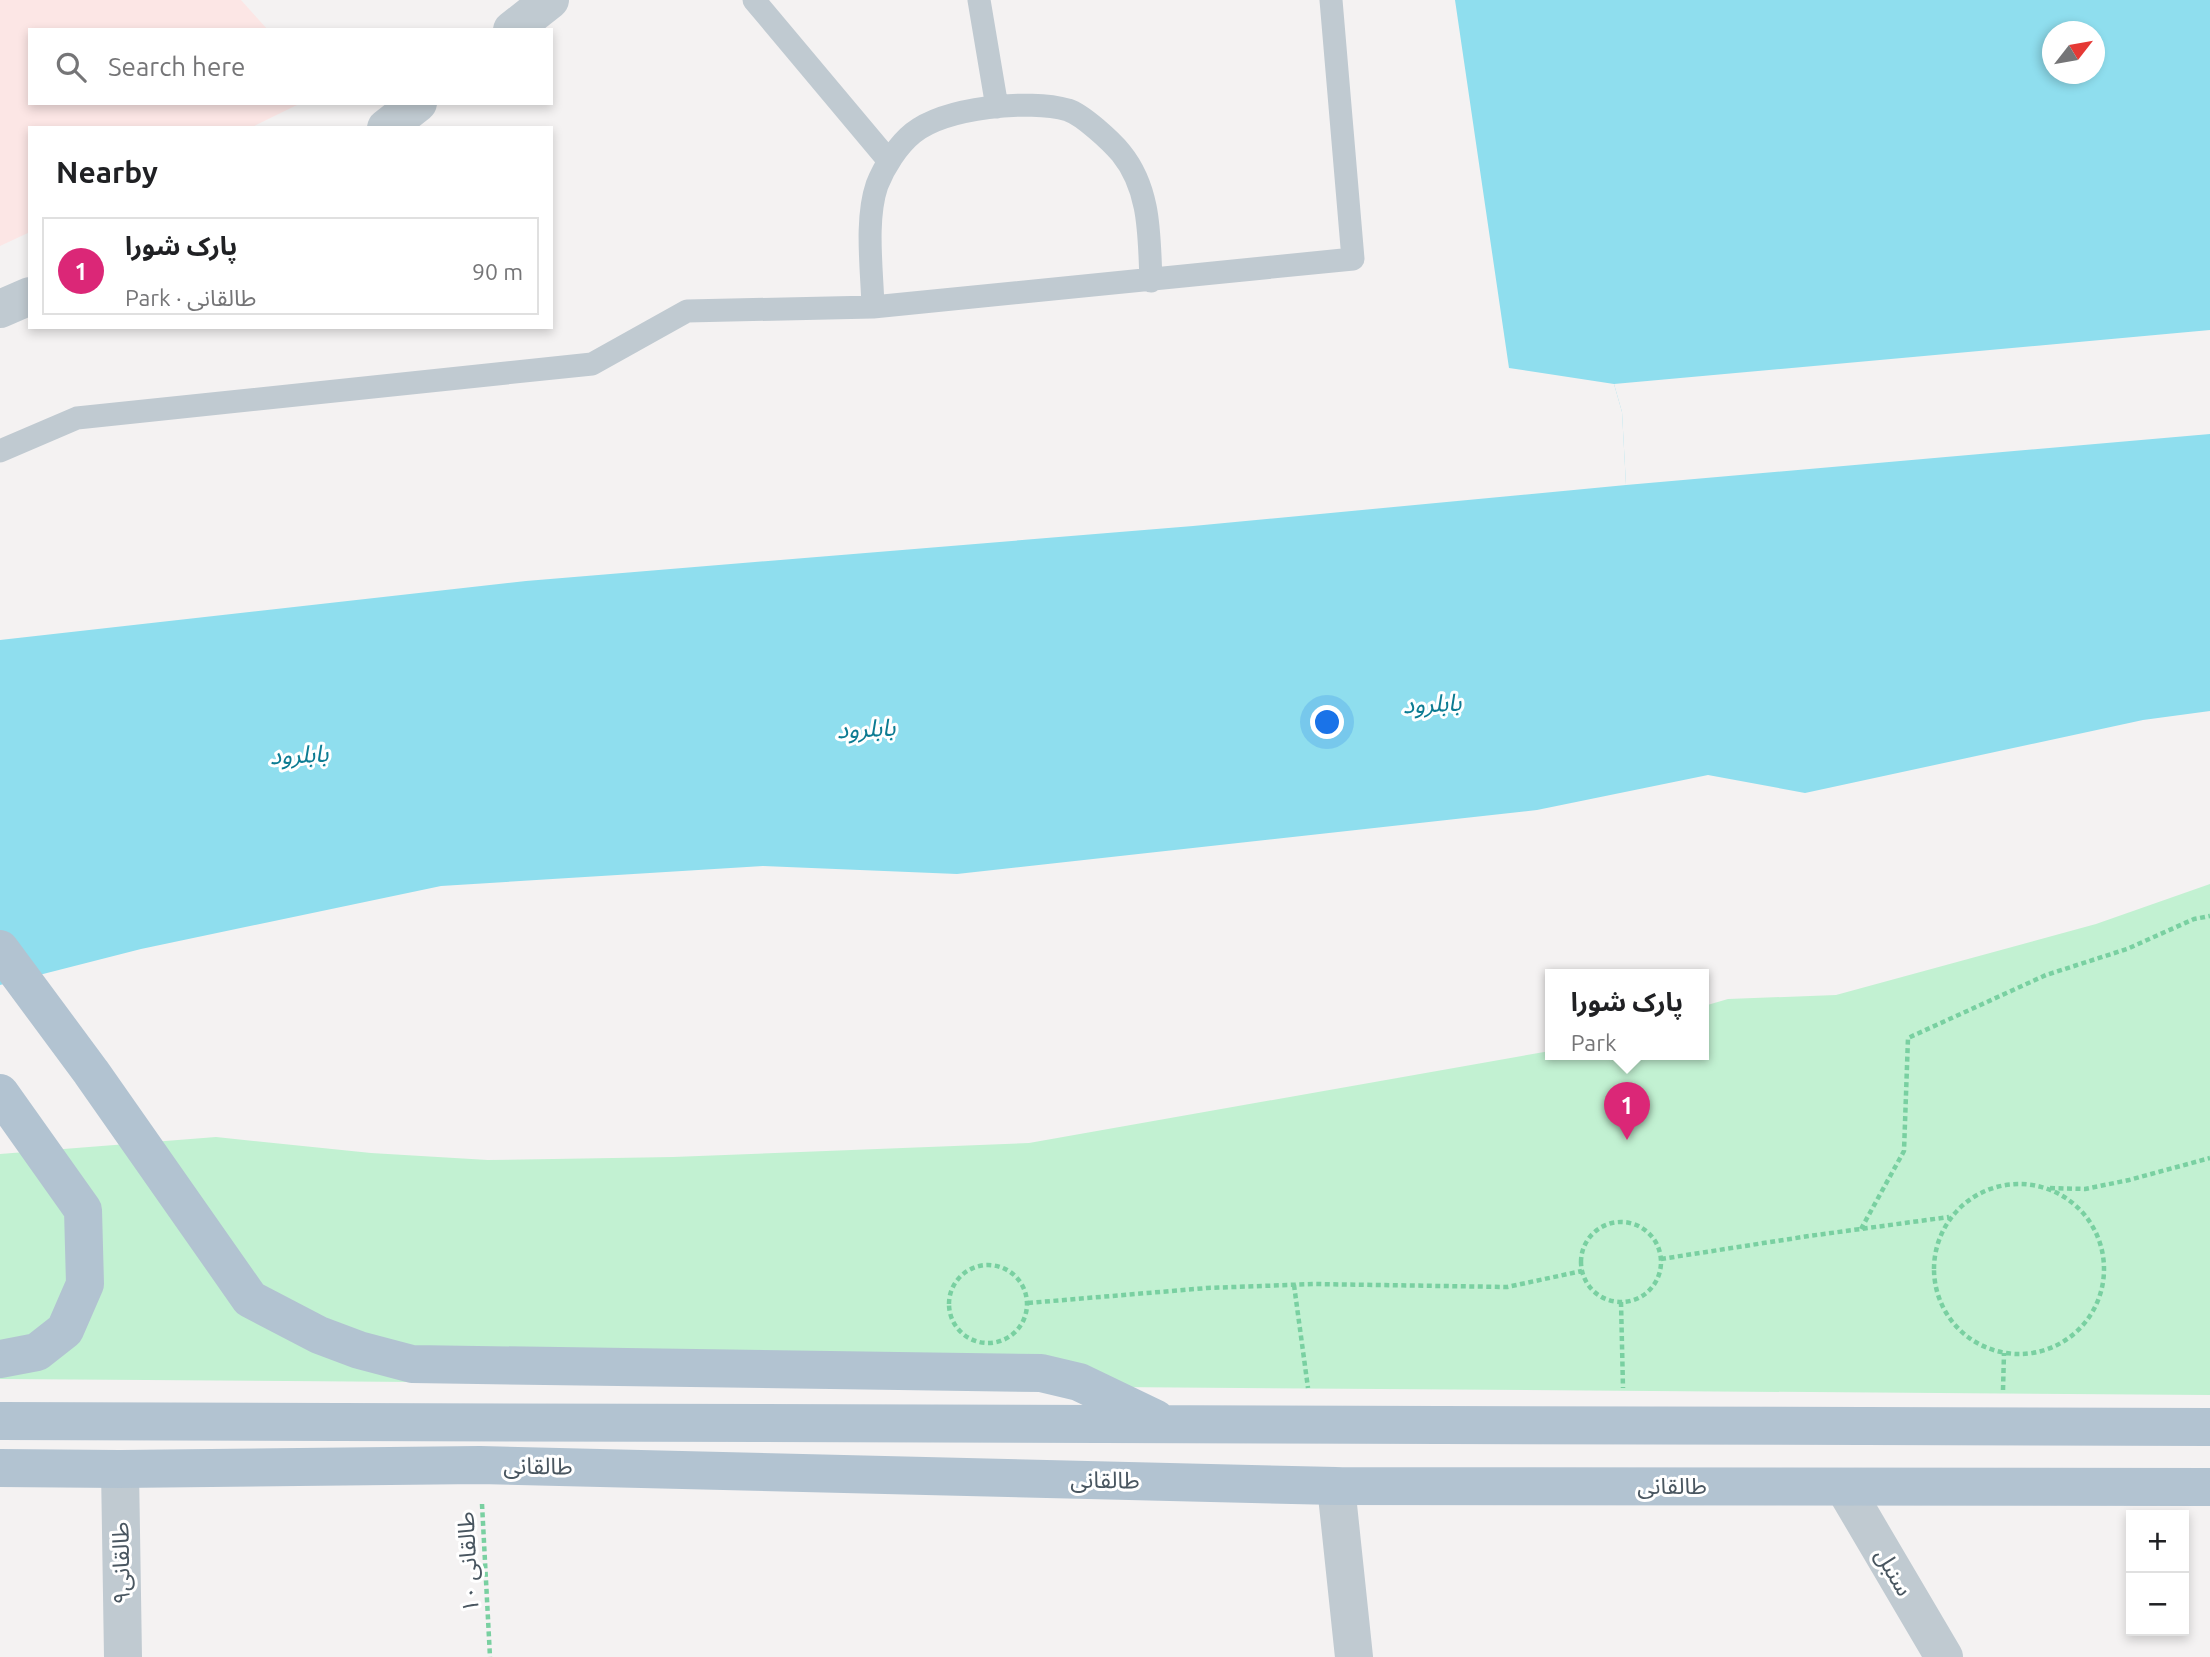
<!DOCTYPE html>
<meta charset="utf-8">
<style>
body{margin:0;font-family:Ubuntu,"Noto Sans Arabic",sans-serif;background:#f2f2f2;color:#202124}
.controls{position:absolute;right:21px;bottom:21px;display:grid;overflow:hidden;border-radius:0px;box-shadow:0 4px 10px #0003}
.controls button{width:63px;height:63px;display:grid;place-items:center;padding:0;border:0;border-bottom:2px solid #e0e0e0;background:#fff;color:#202124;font:35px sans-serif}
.compass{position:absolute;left:2042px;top:21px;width:63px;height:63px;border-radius:50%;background:#fff;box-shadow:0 4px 10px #0003;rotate:59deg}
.you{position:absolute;left:1328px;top:723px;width:24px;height:24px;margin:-18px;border:5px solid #fff;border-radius:50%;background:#1a73e8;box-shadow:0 0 0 10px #1a73e833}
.badge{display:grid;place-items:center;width:46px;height:46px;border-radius:50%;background:#db2777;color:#fff;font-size:23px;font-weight:700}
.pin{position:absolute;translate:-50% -58px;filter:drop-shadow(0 2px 4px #0008)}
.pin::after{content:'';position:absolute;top:37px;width:24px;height:21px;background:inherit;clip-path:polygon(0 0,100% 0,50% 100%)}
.popup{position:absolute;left:1545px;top:969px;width:164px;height:91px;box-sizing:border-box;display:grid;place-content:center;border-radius:0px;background:#fff;filter:drop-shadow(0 2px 5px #0005);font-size:23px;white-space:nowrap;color:#757577}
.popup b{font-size:26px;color:#202124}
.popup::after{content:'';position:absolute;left:50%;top:100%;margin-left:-14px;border:14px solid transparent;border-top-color:#fff}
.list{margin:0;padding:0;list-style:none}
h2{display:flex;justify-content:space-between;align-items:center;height:91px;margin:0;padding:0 28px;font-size:30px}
h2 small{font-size:23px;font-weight:400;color:#757577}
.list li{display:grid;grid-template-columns:46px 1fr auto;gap:21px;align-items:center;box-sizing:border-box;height:98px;margin:0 14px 14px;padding:0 14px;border:2px solid #e0e0e0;border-radius:0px}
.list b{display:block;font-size:26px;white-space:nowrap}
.list p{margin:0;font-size:23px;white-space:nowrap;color:#757577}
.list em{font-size:23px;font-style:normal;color:#757577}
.icon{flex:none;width:38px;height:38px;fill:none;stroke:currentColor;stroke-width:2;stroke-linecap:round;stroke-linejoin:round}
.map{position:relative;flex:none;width:2210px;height:1657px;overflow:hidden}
.search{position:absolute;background:#fff;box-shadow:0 4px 10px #0003;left:28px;top:28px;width:525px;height:77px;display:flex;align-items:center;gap:18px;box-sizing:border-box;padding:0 24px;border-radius:0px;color:#757577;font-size:26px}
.panel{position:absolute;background:#fff;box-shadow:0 4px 10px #0003;left:28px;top:126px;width:525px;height:203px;border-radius:0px}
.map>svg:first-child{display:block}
</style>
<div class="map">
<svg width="2210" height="1657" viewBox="0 0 2210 1657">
<rect width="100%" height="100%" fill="#f4f2f2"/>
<!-- medical -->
<path fill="#fce6e5" d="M0 0H241L268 30H30V103H301L250 128H30V232L0 246Z"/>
<!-- green -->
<path fill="#c2f1d2" d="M2210 884V1395L0 1379V1154L216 1137 371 1153 488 1160 673 1157 1029 1143 1550 1051V1054H1704V1006L1728 999 1836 995 2096 924Z"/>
<!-- water -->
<path fill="#8fdeee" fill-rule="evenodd" d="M1455 0H2210V711L2143 720 1805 793 1708 775 1537 810 957 874 763 866 441 886 141 949 0 985V640L526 581 1193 526 1626 485 1622 412 1614 384 1509 368ZM2052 32H2094V74H2052Z"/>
<!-- pier -->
<path fill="#f4f2f2" d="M2210 330V434L1626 485 1622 412 1614 384Z"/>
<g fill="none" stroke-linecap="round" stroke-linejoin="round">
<!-- path -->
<path stroke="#79d0a1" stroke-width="4.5" stroke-dasharray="5 3.5" stroke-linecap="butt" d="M1934 1269a85 85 0 1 1 170 0a85 85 0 1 1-170 0Z
M2050 1188 2085 1189 2129 1180 2210 1158
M1581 1262a40 40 0 1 1 80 0a40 40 0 1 1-80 0Z
M1861 1229 1904 1151 1908 1038 2046 975 2127 949 2194 919 2210 916
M1661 1259 1809 1236 1949 1217
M949 1304a39 39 0 1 1 78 0a39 39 0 1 1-78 0Z
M1294 1285 1308 1388
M1621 1302 1623 1388
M1028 1303 1207 1288 1314 1284 1507 1287 1582 1271
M2003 1390 2004 1353
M482 1504 490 1657"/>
<!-- lane -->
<path stroke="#c0cad1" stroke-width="23" d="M754 0 889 161
M979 0 997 107
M873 307C872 270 865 220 877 185 884 167 898 145 913 133 946 107 1029 99 1068 110 1083 115 1111 141 1121 153 1151 190 1149 237 1151 281
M0 451 77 418 592 364 687 311 873 307 1353 259 1331 0"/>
<!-- street -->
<path stroke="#c0cad1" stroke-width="38" d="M512 30 550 0
M386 128 418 103
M0 309 30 296
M120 1469 123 1657
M1336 1486 1354 1657
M1844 1487 1944 1657"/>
<!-- primary -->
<path stroke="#b2c3d1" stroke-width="38" d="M0 949 91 1072 250 1299 319 1335 359 1350 412 1364 1041 1373 1079 1382 1156 1419
M0 1093 83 1210 85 1284 65 1330 37 1352 0 1359
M0 1421 2210 1427
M0 1468 120 1469 480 1465 1336 1486 2210 1487"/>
</g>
<g text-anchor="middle" stroke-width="6" stroke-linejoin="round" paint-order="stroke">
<!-- street labels -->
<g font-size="23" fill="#495660" stroke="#fff">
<text transform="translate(538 1466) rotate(1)" y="8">طالقانی</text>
<text transform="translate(1105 1480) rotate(1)" y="8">طالقانی</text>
<text x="1672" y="1494">طالقانی</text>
<text transform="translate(468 1562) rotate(-93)" y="8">طالقانی ۱۰</text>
<text transform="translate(121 1563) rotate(-91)" y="8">طالقانی۹</text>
<text transform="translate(1894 1572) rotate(60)" y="8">سنبل</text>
</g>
<!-- water labels -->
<g font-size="24" font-style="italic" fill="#0c7b92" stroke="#fff">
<text transform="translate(1432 704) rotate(-3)" y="8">بابلرود</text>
<text transform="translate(866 729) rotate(-3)" y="8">بابلرود</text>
<text transform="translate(299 755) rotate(-3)" y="8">بابلرود</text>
</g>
</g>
</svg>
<div class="controls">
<button>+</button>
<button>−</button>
</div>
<svg class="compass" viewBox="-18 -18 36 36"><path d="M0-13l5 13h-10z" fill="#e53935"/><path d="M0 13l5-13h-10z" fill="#757577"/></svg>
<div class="you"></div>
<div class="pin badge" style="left:1627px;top:1140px">1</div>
<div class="popup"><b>پارک شورا</b>Park</div>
<div class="search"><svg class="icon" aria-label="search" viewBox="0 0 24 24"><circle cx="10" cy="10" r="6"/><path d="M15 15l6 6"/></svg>Search here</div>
<section class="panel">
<h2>Nearby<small></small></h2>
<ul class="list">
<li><span class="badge">1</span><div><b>پارک شورا</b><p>Park · طالقانی</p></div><em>90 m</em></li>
</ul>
</section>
</div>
